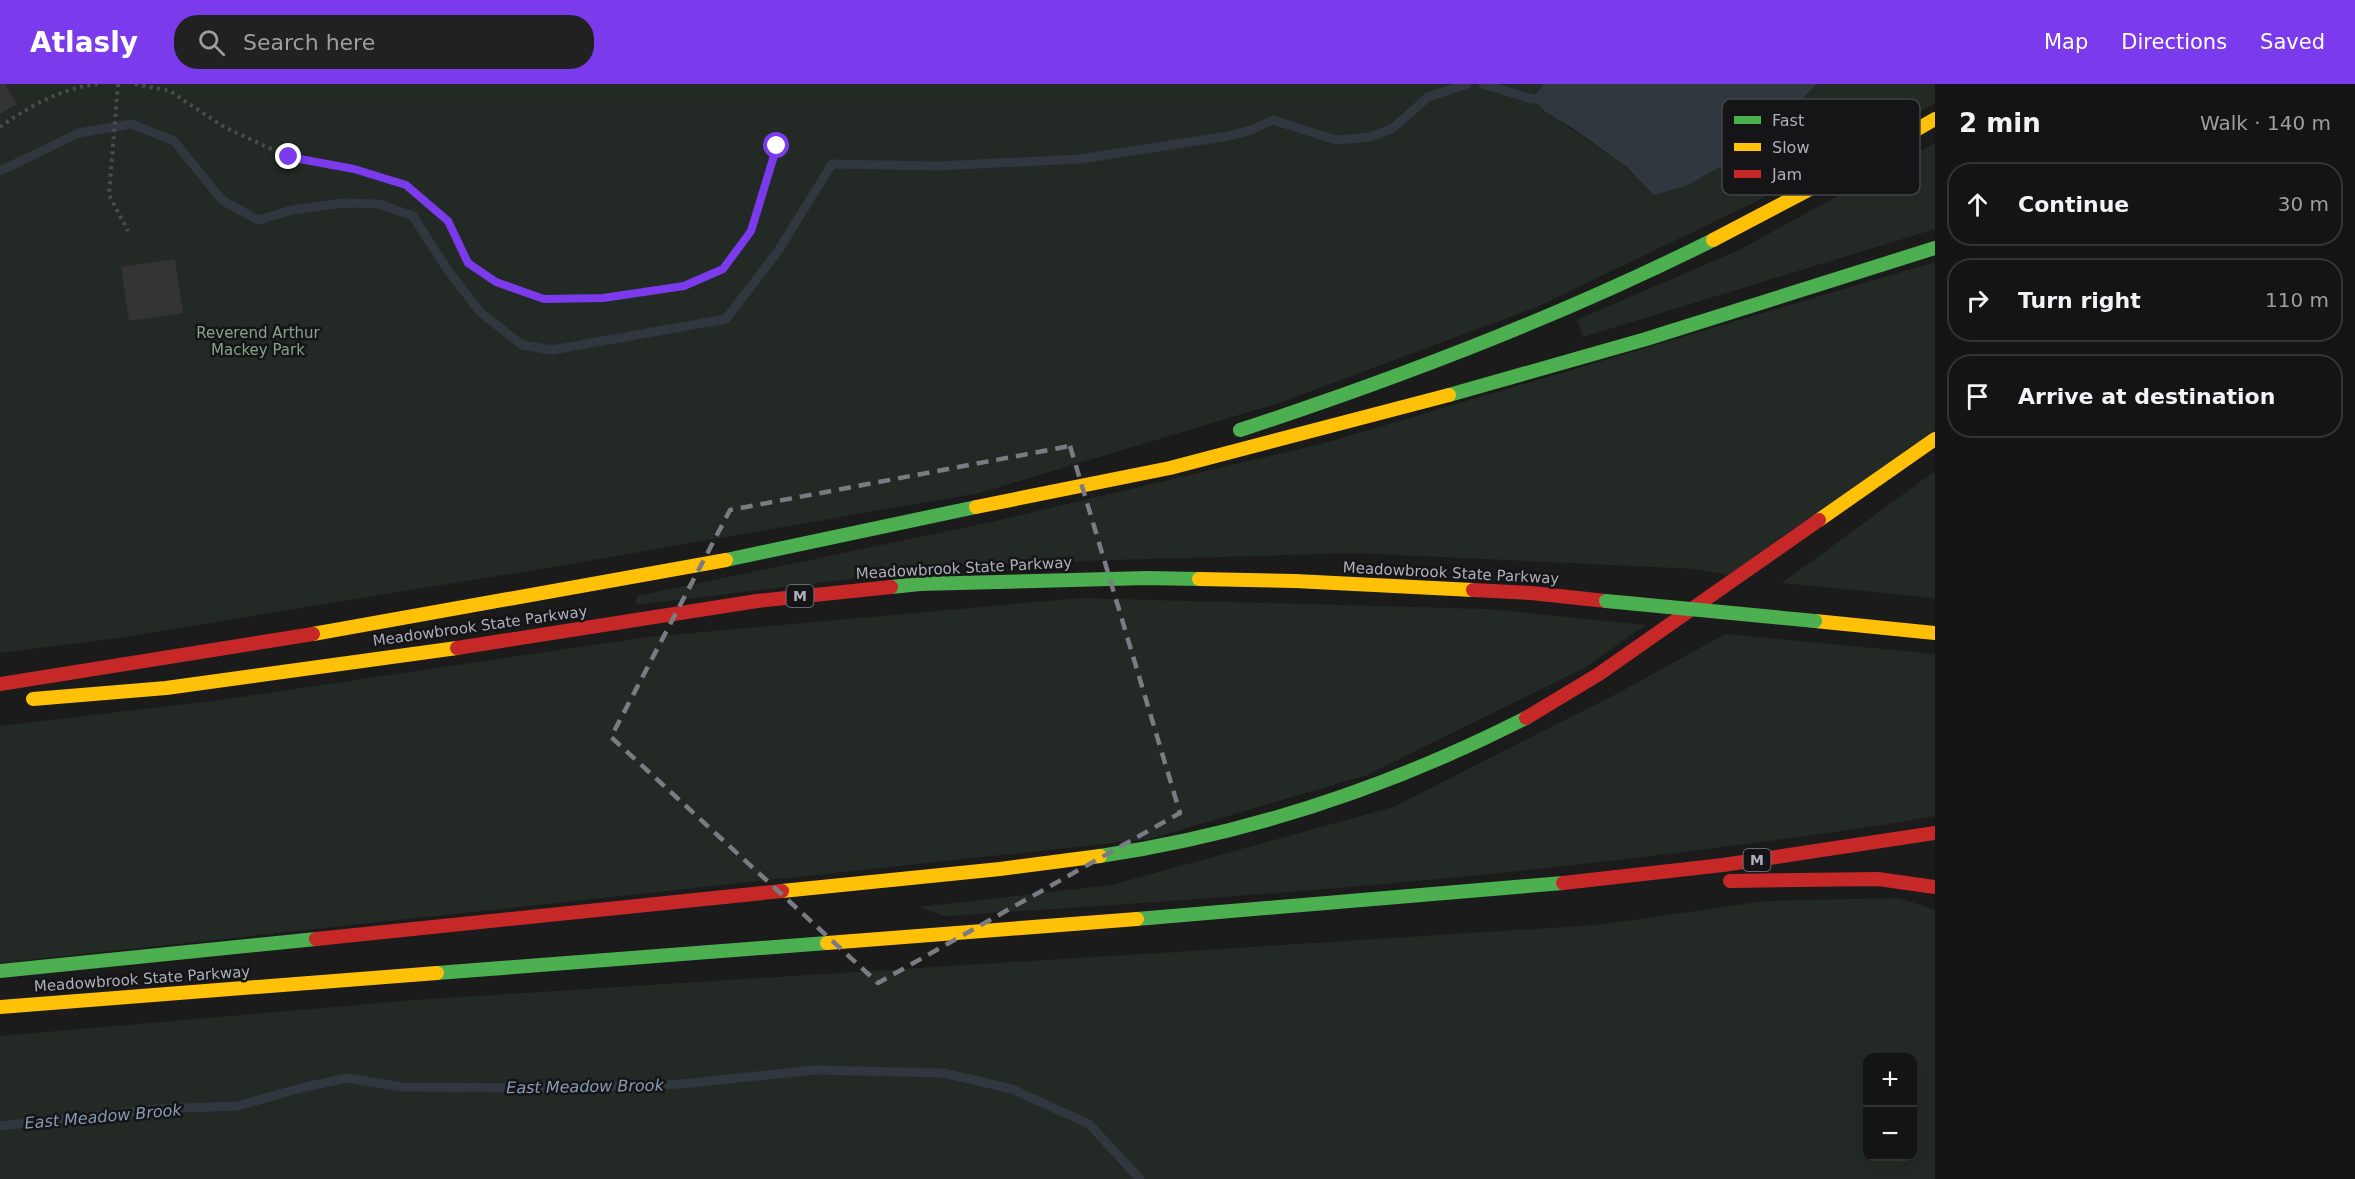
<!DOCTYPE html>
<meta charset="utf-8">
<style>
body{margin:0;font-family:"DejaVu Sans",sans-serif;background:#212122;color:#f1f3f6}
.controls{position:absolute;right:18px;bottom:18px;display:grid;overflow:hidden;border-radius:12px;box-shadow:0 6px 24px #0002}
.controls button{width:54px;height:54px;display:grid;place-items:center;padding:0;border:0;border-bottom:2px solid #333334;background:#141414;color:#f1f3f6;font:30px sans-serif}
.stop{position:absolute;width:18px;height:18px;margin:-14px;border:4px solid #7c3aed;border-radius:50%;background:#fff}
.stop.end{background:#7c3aed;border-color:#fff;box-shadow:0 2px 6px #0008}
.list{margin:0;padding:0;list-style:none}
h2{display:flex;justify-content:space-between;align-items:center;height:78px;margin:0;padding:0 24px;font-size:26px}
h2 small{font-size:20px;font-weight:400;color:#9d9ea0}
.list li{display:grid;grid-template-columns:39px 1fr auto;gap:18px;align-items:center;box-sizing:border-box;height:84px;margin:0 12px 12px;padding:0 12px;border:2px solid #333334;border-radius:24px}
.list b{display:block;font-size:22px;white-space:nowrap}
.list em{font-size:20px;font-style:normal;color:#9d9ea0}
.icon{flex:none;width:33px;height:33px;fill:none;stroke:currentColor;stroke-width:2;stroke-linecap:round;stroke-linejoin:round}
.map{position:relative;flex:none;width:1935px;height:1095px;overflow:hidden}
header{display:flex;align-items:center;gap:36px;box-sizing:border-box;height:84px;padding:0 30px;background:#7c3aed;color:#fff}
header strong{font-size:28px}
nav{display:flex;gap:33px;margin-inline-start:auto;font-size:21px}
.search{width:420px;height:54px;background:#212122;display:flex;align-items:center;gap:15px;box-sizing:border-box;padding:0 21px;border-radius:24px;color:#9d9ea0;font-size:22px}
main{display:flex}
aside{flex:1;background:#141414}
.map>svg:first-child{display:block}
</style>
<header>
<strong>Atlasly</strong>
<div class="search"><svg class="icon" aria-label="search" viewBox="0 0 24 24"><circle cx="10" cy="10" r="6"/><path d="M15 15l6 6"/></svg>Search here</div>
<nav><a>Map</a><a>Directions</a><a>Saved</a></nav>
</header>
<main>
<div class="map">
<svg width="1935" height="1095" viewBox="0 0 1935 1095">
<rect width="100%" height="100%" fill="#1b1b1b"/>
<!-- green -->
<path fill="#232a25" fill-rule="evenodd" d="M0 0H1568L1560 37 1627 83 1654 110 1753 64 1817 0H1935V19L1753 119 1537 223 1279 319 979 409 570 480 118 554 0 569Z
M1935 59V145L1583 253 1577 236 1739 166Z
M1935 178V346L1728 491 1695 485 1591 480 1355 469 974 480 636 521 637 512 996 437 1325 359Z
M1935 387V514L1782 499Z
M1081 514 1488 525 1646 541 1584 584 1367 691 1150 755 0 879V642L220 616 648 553Z
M1725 550 1935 570V732C1859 746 1783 755 1707 765 1454 798 1199 816 944 832L919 823 1112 801 1393 723 1624 606Z
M1899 814 1935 826V1095H0V952L414 916 1599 841 1765 817ZM1868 974H1912V1072H1868Z"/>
<!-- water -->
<path fill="#30373e" d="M1544 0H1817L1753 64 1686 102 1654 111 1627 83 1572 44 1546 28 1532 15Z"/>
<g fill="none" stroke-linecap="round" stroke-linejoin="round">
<!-- stream -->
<path stroke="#30373e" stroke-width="9" d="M1483 0 1532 15H1544
M0 87 79 49 131 40 174 57 222 116 258 136 292 126 343 119 379 120 413 132 447 185 480 228 522 261 552 266 726 235 778 167 832 80 938 82 1080 75 1229 52 1251 46 1273 36 1336 56 1370 53 1393 44 1428 13 1467 0
M0 1042 157 1025 237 1022 301 1004 347 994 401 1003 543 1004 681 1000 815 986 944 989 1012 1005 1089 1040 1140 1095"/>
</g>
<!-- building -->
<path fill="#343435" d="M0 0H5L17 20 0 30Z
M175 175 183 229 129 237 121 183Z"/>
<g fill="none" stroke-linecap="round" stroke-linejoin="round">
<!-- path -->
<path stroke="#4b4c4f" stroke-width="4" stroke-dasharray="3 4.5" stroke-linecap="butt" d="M118 0 109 111 128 147
M135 0 170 7 224 43 289 73 354 85 406 101 448 137 468 179 496 198 544 215H603L684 202 723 185 751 147 777 62
M0 43C29 22 62 4 98 0"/>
<!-- fast -->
<path stroke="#4caf50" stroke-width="14" d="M1449 311 1646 255 1935 164
M1240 346C1402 293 1561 232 1713 156
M726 476 976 423
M891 503 920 500 1147 494 1199 495
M1100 772C1249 750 1392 702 1526 634
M1137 835 1563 799
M0 887 316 855
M437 889 827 859"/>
<!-- slow -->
<path stroke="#ffc107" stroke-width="14" d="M1713 156 1852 83 1935 35
M976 423 1170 384 1449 311
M1819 436 1935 355
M1199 495 1295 497 1473 506
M1815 537 1935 549
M313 550 726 476
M33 615 166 604 457 564
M782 807 1000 785 1100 772
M827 859 1137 835
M0 923 437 889"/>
<!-- jam -->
<path stroke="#c62828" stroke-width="14" d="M1473 506 1531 509 1606 517
M457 564 757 517 891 503
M0 600 313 550
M1526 634 1599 590 1819 436
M1730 797 1878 795 1935 803
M1563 799 1723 781 1935 749
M316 855 782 807"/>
<!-- fast-bridge -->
<path stroke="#4caf50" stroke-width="14" d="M1606 517 1815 537"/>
</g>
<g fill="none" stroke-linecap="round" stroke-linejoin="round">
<!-- route -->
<path stroke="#7c3aed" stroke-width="8" d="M289 73 354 85 406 101 448 137 468 179 496 198 544 215 603 214 684 202 723 185 751 147 777 62"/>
</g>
<!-- marked area -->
<path fill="none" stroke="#7a7c83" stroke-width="4.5" stroke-dasharray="12 8" stroke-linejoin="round" d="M1070 362 1180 729 878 899 611 653 730 426Z"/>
<g text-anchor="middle" stroke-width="5" stroke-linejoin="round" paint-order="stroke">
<!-- shield labels -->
<g fill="#151517" stroke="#7f828a" stroke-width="1.5">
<rect x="786.5" y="501" width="27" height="22" rx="4.5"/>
<rect x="1743.5" y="765" width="27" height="22" rx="4.5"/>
</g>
<g font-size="14" font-weight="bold" fill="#adb0bb">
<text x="800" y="517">M</text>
<text x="1757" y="781">M</text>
</g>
<!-- park labels -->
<g font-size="15" fill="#86a48a" stroke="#151517">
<text x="258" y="254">Reverend Arthur<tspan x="258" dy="17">Mackey Park</tspan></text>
</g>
<!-- street labels -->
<g font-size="15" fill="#adb0bb" stroke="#151517">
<text transform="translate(964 484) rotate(-3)" y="5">Meadowbrook State Parkway</text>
<text transform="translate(1451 489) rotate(3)" y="5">Meadowbrook State Parkway</text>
<text transform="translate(480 542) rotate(-8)" y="5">Meadowbrook State Parkway</text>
<text transform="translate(142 895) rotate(-4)" y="5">Meadowbrook State Parkway</text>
</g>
<!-- water labels -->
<g font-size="16" font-style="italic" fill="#879bb3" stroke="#151517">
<text transform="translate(585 1002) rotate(-1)" y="6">East Meadow Brook</text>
<text transform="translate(103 1032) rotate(-5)" y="6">East Meadow Brook</text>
</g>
</g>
<!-- legend -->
<rect x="1722" y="15" width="198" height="96" rx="9" fill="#151517" stroke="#434448" stroke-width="1.5"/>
<rect x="1734" y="32" width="27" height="8" fill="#4caf50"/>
<rect x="1734" y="59" width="27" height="8" fill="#ffc107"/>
<rect x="1734" y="86" width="27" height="8" fill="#c62828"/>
<g font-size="16" fill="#adb0bb">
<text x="1772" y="42">Fast</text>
<text x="1772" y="69">Slow</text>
<text x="1772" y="96">Jam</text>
</g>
</svg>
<div class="controls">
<button>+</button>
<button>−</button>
</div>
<div class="stop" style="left:777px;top:62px"></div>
<div class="stop end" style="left:289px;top:73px"></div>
</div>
<aside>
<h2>2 min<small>Walk · 140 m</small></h2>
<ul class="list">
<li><svg class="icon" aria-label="ahead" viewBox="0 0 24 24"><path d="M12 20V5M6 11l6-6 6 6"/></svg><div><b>Continue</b></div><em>30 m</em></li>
<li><svg class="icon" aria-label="right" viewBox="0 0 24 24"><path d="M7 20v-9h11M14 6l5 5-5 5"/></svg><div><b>Turn right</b></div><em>110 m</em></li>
<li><svg class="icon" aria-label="arrive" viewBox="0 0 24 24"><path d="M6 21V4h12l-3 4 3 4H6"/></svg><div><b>Arrive at destination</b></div></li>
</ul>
</aside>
</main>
